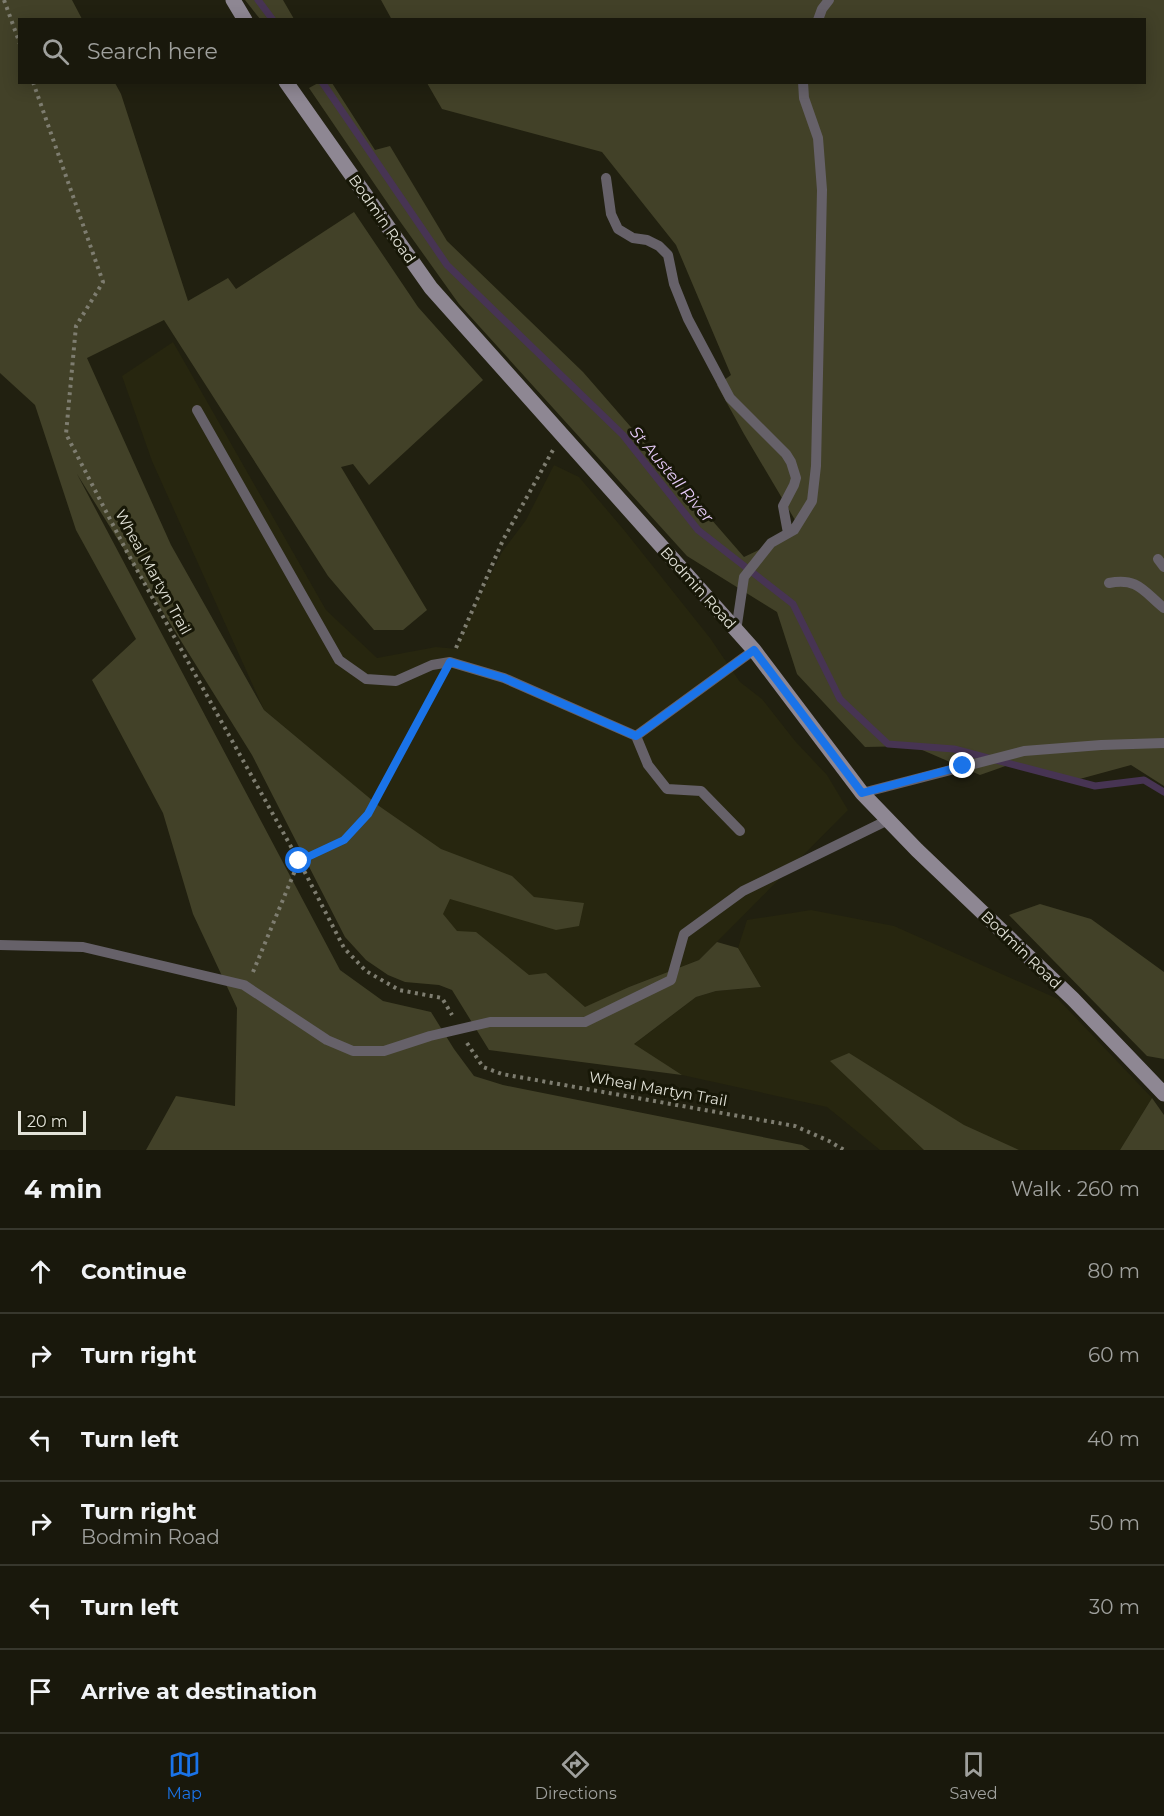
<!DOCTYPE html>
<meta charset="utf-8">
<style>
body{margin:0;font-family:Montserrat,sans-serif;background:#26251a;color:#f1f3f6}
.scale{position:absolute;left:18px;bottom:15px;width:68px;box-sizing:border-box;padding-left:6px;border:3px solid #e2e2d8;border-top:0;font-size:16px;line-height:21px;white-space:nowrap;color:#e2e2d8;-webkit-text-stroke:4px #171707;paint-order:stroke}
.stop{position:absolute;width:18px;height:18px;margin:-14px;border:4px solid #1a73e8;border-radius:50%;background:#fff}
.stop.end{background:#1a73e8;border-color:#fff;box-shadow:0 2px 6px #0008}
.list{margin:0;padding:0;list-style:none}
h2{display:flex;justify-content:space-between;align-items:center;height:78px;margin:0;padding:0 24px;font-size:26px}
h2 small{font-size:20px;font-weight:400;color:#9fa09d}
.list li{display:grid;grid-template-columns:39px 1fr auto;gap:18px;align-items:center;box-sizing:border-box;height:84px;padding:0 24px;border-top:2px solid #37372d}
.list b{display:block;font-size:22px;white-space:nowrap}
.list p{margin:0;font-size:20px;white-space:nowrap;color:#9fa09d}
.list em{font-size:20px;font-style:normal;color:#9fa09d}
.icon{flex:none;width:33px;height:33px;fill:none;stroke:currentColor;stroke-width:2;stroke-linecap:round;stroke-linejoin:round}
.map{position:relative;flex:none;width:1164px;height:1150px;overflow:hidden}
.search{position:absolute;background:#19180c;box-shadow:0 3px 15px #0003;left:18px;right:18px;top:18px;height:66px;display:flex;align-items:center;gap:15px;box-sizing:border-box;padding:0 21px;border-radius:0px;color:#9fa09d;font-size:22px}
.sheet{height:582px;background:#19180c}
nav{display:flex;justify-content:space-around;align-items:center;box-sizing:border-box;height:84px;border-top:2px solid #37372d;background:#19180c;font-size:16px;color:#9fa09d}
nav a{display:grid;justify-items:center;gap:3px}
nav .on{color:#1a73e8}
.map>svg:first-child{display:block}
</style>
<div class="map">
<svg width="1164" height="1150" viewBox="0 0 1164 1150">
<rect width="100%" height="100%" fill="#212010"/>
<!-- built -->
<path fill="#27260f" d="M173 342 326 610 377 658 436 647 457 649 463 630 502 552 526 520 554 465 579 477 624 530 710 638 740 682 762 699 795 741 827 775 848 810 699 960 629 987 572 1014 438 951 378 806 264 710 152 461 122 376Z
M811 910 894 926 1058 999 1152 1098 1120 1150H979L959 1141 924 1150H880L827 1107 682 1075 633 1045 696 997 716 991 761 987 738 948 747 920Z"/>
<!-- green -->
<path fill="#424128" d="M0 0H72L82 19 20 20V82L115 83 121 94 188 301 228 278 236 289 354 212 418 307 483 380 369 485 353 464 341 467 427 610 403 630H374L328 576 164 320 87 358 171 545 264 710 379 806 441 849 512 876 534 897 584 903 579 926 556 930 450 899 443 914 457 931 476 932 529 975 546 973 585 1007 629 987 699 960 717 942 738 948 761 987 716 991 696 997 634 1044 682 1075 489 1050 452 990 439 985 405 982 388 975 366 960 345 937 252 755 77 474 340 970 383 1001 431 1012 454 1049 474 1076 503 1085 802 1145 810 1150H146L176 1096 235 1106 237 1008 193 914 163 813 92 680 136 639 76 530 35 405 0 373Z
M245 0H283L294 19H260Z
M381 0H1164V786L1131 765 1076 780 1014 763 980 775 913 746 865 747 797 674 777 612 687 556 459 304 399 220 309 88 318 83H332L375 150 390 146 447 241 583 372 744 557 778 541 795 520 744 434 717 385 731 375 676 245 602 152 442 109 427 83 1144 82V20H392Z
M1040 904 1091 919 1164 972V1059L1147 1056 1009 915Z
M849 1053 964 1125 1019 1150H924L830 1061Z
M1152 1098 1164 1115V1150H1120Z"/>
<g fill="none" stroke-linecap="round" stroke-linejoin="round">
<!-- stream -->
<path stroke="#473453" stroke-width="7" d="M258 0 273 20
M322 82 447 265 623 435 698 530 793 604 840 699 888 744 954 749 1095 786 1144 780 1164 792"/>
<!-- path -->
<path stroke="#7e7d70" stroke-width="4" stroke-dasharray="3 4.5" stroke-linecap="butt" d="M4 0 20 44
M33 82 103 282 76 326 66 434 127 552 299 861 344 948 366 971 399 990 442 998 452 1015
M456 648 503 540 553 450
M253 972 299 861 344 840 368 814 441 679
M467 1043 483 1067 502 1074 795 1126 829 1141 844 1150"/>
<!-- service -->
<path stroke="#666169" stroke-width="10" d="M818 20 822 9 829 0
M606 178 611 214 618 229 633 238 647 240 659 246 668 255 674 284 688 319 730 398 786 454 791 462 796 478 794 485 783 506 788 533
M197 410 339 660 366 679 396 681 432 665 450 662 504 678 636 736 754 650
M1158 559 1164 567
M1109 583C1138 577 1144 592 1164 608
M736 631 744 577 771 543 794 530 812 501 816 466 822 190 818 138 804 98 803 82
M636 736 648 765 667 789 701 791 740 831
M862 793 1024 751 1101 745 1164 743
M0 945 83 947 244 985 327 1040 353 1051H384L430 1036 490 1022H585L671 980 684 934 743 891 888 820"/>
<!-- secondary -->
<path stroke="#8e8793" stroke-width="15" d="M233 0 245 20
M286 82 431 288 754 650 862 793 917 850 1073 999 1164 1094"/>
</g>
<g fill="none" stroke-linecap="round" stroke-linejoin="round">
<!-- route -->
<path stroke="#1a73e8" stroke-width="8" d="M299 861 344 840 368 814 450 662 504 678 636 736 754 650 862 793 963 766"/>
</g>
<g text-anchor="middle" stroke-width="6" stroke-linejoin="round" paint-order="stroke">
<!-- street labels -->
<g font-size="15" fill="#e2e2d8" stroke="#171707">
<text transform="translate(382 219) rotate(55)" y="5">Bodmin Road</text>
<text transform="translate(153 572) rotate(61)" y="5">Wheal Martyn Trail</text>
<text transform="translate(698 588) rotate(48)" y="5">Bodmin Road</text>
<text transform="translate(1021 950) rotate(44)" y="5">Bodmin Road</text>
<text transform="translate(658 1089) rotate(10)" y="5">Wheal Martyn Trail</text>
</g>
<!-- water labels -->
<g font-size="16" font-style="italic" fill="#e8cdfb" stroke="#171707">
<text transform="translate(672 474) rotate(50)" y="6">St Austell River</text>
</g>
</g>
</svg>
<div class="scale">20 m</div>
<div class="stop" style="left:299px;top:861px"></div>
<div class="stop end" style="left:963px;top:766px"></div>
<div class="search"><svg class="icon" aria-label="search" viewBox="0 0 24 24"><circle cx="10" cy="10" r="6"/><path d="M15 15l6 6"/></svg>Search here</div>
</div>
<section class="sheet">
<h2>4 min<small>Walk · 260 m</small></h2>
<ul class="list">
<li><svg class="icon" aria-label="ahead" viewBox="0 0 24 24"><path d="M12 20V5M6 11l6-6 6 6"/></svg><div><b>Continue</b></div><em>80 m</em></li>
<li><svg class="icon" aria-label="right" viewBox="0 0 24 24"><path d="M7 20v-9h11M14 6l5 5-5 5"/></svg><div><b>Turn right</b></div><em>60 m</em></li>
<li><svg class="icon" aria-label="left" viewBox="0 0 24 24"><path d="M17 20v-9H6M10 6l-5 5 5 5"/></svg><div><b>Turn left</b></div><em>40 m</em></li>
<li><svg class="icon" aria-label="right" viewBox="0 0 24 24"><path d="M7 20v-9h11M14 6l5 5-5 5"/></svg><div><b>Turn right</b><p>Bodmin Road</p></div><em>50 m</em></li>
<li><svg class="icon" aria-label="left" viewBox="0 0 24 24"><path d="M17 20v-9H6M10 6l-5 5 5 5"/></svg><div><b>Turn left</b></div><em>30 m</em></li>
<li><svg class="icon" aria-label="arrive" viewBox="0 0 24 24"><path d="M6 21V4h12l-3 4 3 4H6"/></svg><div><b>Arrive at destination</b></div></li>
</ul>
</section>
<nav>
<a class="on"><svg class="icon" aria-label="map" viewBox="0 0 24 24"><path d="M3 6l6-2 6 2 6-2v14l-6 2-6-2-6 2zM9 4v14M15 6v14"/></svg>Map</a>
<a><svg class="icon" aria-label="directions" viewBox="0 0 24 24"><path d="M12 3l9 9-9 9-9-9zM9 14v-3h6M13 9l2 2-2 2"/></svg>Directions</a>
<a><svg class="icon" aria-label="saved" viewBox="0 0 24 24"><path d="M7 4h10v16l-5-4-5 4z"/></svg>Saved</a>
</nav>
